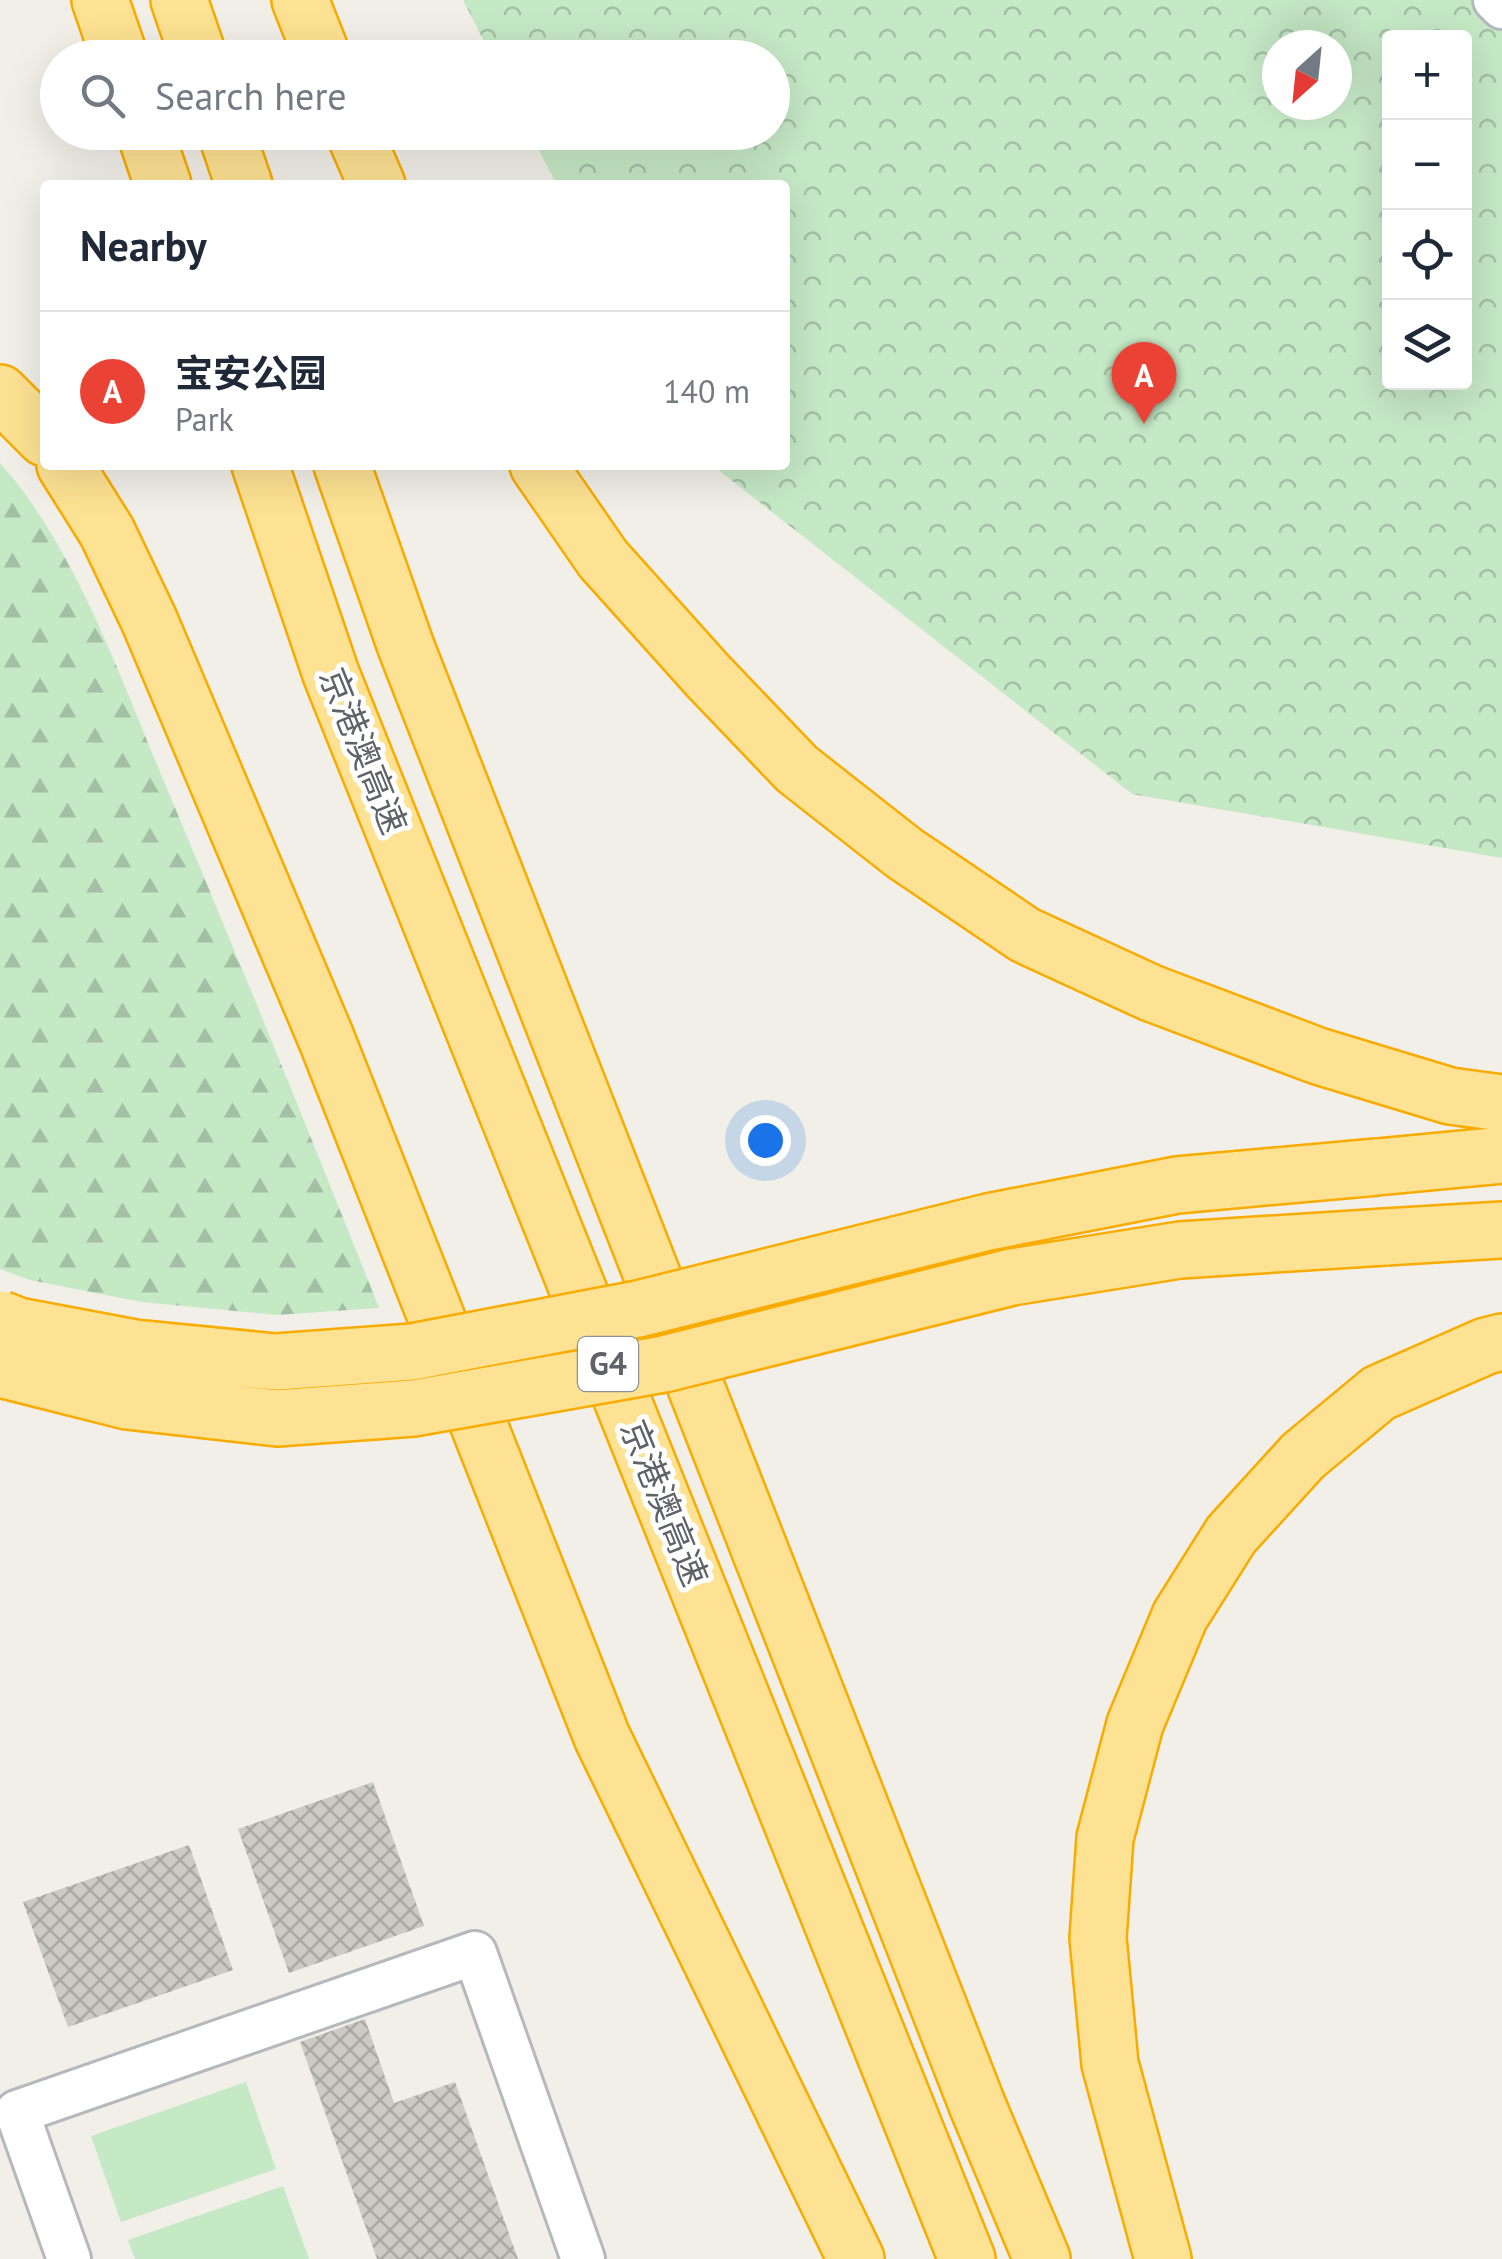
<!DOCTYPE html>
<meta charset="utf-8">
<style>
body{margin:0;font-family:"PT Sans","Noto Sans SC",sans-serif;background:#f6f6f7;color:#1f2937}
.controls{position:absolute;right:30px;top:30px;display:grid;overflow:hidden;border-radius:10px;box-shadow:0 10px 40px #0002}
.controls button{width:90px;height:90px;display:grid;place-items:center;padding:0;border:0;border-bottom:2px solid #e0e1e3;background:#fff;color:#1f2937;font:50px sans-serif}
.compass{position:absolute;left:1262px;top:30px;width:90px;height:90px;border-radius:50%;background:#fff;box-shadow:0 10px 40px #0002;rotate:207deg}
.you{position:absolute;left:765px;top:1140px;width:35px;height:35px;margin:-25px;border:8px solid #fff;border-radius:50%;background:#1a73e8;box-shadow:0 0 0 15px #1a73e833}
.badge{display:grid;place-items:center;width:65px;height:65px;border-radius:50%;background:#ea4335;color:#fff;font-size:32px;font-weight:700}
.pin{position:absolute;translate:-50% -82px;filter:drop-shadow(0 2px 5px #0008)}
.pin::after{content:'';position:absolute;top:52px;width:35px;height:30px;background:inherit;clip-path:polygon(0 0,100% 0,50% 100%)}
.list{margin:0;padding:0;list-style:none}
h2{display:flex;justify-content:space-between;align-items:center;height:130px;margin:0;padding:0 40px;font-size:42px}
h2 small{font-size:32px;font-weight:400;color:#747a83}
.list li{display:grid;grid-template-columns:65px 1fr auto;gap:30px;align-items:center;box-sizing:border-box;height:160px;padding:0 40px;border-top:2px solid #e0e1e3}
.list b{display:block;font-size:38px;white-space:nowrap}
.list p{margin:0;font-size:32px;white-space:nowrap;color:#747a83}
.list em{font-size:32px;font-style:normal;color:#747a83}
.icon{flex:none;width:55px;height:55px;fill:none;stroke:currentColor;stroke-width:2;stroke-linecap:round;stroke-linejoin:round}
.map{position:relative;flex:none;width:1502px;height:2259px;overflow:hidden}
.search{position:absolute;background:#fff;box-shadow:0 10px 40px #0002;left:40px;top:40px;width:750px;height:110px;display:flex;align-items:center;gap:25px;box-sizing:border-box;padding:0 35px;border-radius:55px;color:#747a83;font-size:38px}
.panel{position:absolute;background:#fff;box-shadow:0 10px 40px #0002;left:40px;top:180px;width:750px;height:290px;border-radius:10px}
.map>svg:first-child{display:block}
</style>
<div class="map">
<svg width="1502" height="2259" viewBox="0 0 1502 2259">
<defs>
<pattern id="forest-firs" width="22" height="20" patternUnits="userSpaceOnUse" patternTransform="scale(2.5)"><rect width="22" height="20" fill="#c5e8c5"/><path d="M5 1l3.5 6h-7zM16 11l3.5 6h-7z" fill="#a3c0a4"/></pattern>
<pattern id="park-crowns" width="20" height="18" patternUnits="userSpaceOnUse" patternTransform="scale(2.5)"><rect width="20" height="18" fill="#c5e8c5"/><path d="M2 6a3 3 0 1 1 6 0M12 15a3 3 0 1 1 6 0" fill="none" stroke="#a3c0a4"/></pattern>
<pattern id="building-cross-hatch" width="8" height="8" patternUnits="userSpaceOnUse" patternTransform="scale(2.5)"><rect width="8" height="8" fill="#cccac5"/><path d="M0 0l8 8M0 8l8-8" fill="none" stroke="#a9a8a4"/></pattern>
</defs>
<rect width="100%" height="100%" fill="#f1efe8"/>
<!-- grass -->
<path fill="#c5e8c5" d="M246 2082 276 2169 121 2222 91 2136Z
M283 2186 309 2259H135L128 2240Z"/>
<!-- forest -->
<path fill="url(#forest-firs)" d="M0 463C74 545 120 677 163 779 237 955 309 1131 379 1308L276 1315 142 1302 30 1280 0 1269Z"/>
<!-- park -->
<path fill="url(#park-crowns)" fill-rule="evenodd" d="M463 0H1502V858L1132 794 712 465H785V185H557L530 133 772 132V58L492 57ZM1390 38H1464V382H1390ZM1277 45H1337V105H1277Z"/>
<!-- building -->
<path fill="url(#building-cross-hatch)" d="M373 1782 424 1926 289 1973 238 1829Z
M189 1845 233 1970 68 2027 23 1902Z
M365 2019 394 2103 455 2082 518 2259H377L300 2042Z"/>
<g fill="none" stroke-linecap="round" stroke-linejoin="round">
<!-- minor casing -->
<g stroke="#b5b8bc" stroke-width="48">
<path id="minor" d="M1495 0 1502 7
M69 2259 17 2112 475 1953 583 2259"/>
</g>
<!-- highway casing -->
<g stroke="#f9ab00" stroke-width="60">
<path id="highway" d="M100 0 120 58
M179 0 199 58
M300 0 323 58
M145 132 163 185
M226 132 244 185
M354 132 377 185
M0 393 45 438
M65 465 107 532 149 620 326 1038 602 1737 856 2259
M260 465 331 674 967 2259
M342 465 406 647 978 2107 1042 2259
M538 465 603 559 708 676 797 769 904 853 1025 935 1151 993 1318 1056 1450 1096 1502 1103
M1377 1167 1502 1155
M1385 1237 1502 1230
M1163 2259 1110 2064 1098 1938 1105 1838 1135 1724 1180 1616 1231 1535 1303 1456 1379 1393 1486 1346 1502 1342"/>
</g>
<!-- minor -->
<use href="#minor" stroke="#fff" stroke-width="42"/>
<!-- highway -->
<use href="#highway" stroke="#fde293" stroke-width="55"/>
<!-- highway-bridge casing -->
<g stroke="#f9ab00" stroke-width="60" stroke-linecap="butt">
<path id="highway-bridge" d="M0 1319 18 1326 135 1348 276 1362 412 1352 638 1309 988 1222 1177 1185 1377 1167
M0 1369 127 1401 277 1418 414 1408 664 1364 1012 1277 1180 1250 1385 1237"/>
</g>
<!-- highway-bridge -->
<use href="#highway-bridge" stroke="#fde293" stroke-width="55"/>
</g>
<g text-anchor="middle" stroke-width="10" stroke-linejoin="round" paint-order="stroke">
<!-- shield labels -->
<rect fill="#fff" stroke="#8f9295" stroke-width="2.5" x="578" y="1337" width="60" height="54" rx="8"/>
<g font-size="32" font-weight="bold" fill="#5f6368">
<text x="608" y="1375">G4</text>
</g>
<!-- street labels -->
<g font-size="35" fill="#5f6368" stroke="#fff">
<text transform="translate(363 751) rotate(68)" y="12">京港澳高速</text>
<text transform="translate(664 1503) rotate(68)" y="12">京港澳高速</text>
</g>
</g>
</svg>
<div class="controls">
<button>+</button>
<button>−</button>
<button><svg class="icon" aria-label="locate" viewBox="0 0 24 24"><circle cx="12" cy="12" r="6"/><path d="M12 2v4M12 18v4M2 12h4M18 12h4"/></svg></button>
<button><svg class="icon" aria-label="layers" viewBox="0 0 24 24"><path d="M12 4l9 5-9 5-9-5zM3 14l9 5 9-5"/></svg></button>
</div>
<svg class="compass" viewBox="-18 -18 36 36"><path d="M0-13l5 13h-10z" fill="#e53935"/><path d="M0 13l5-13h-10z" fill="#747a83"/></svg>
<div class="you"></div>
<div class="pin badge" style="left:1144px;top:424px">A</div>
<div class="search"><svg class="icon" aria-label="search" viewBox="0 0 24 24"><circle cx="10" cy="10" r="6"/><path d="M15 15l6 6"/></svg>Search here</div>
<section class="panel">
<h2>Nearby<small></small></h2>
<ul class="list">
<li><span class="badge">A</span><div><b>宝安公园</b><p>Park</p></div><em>140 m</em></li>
</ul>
</section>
</div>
